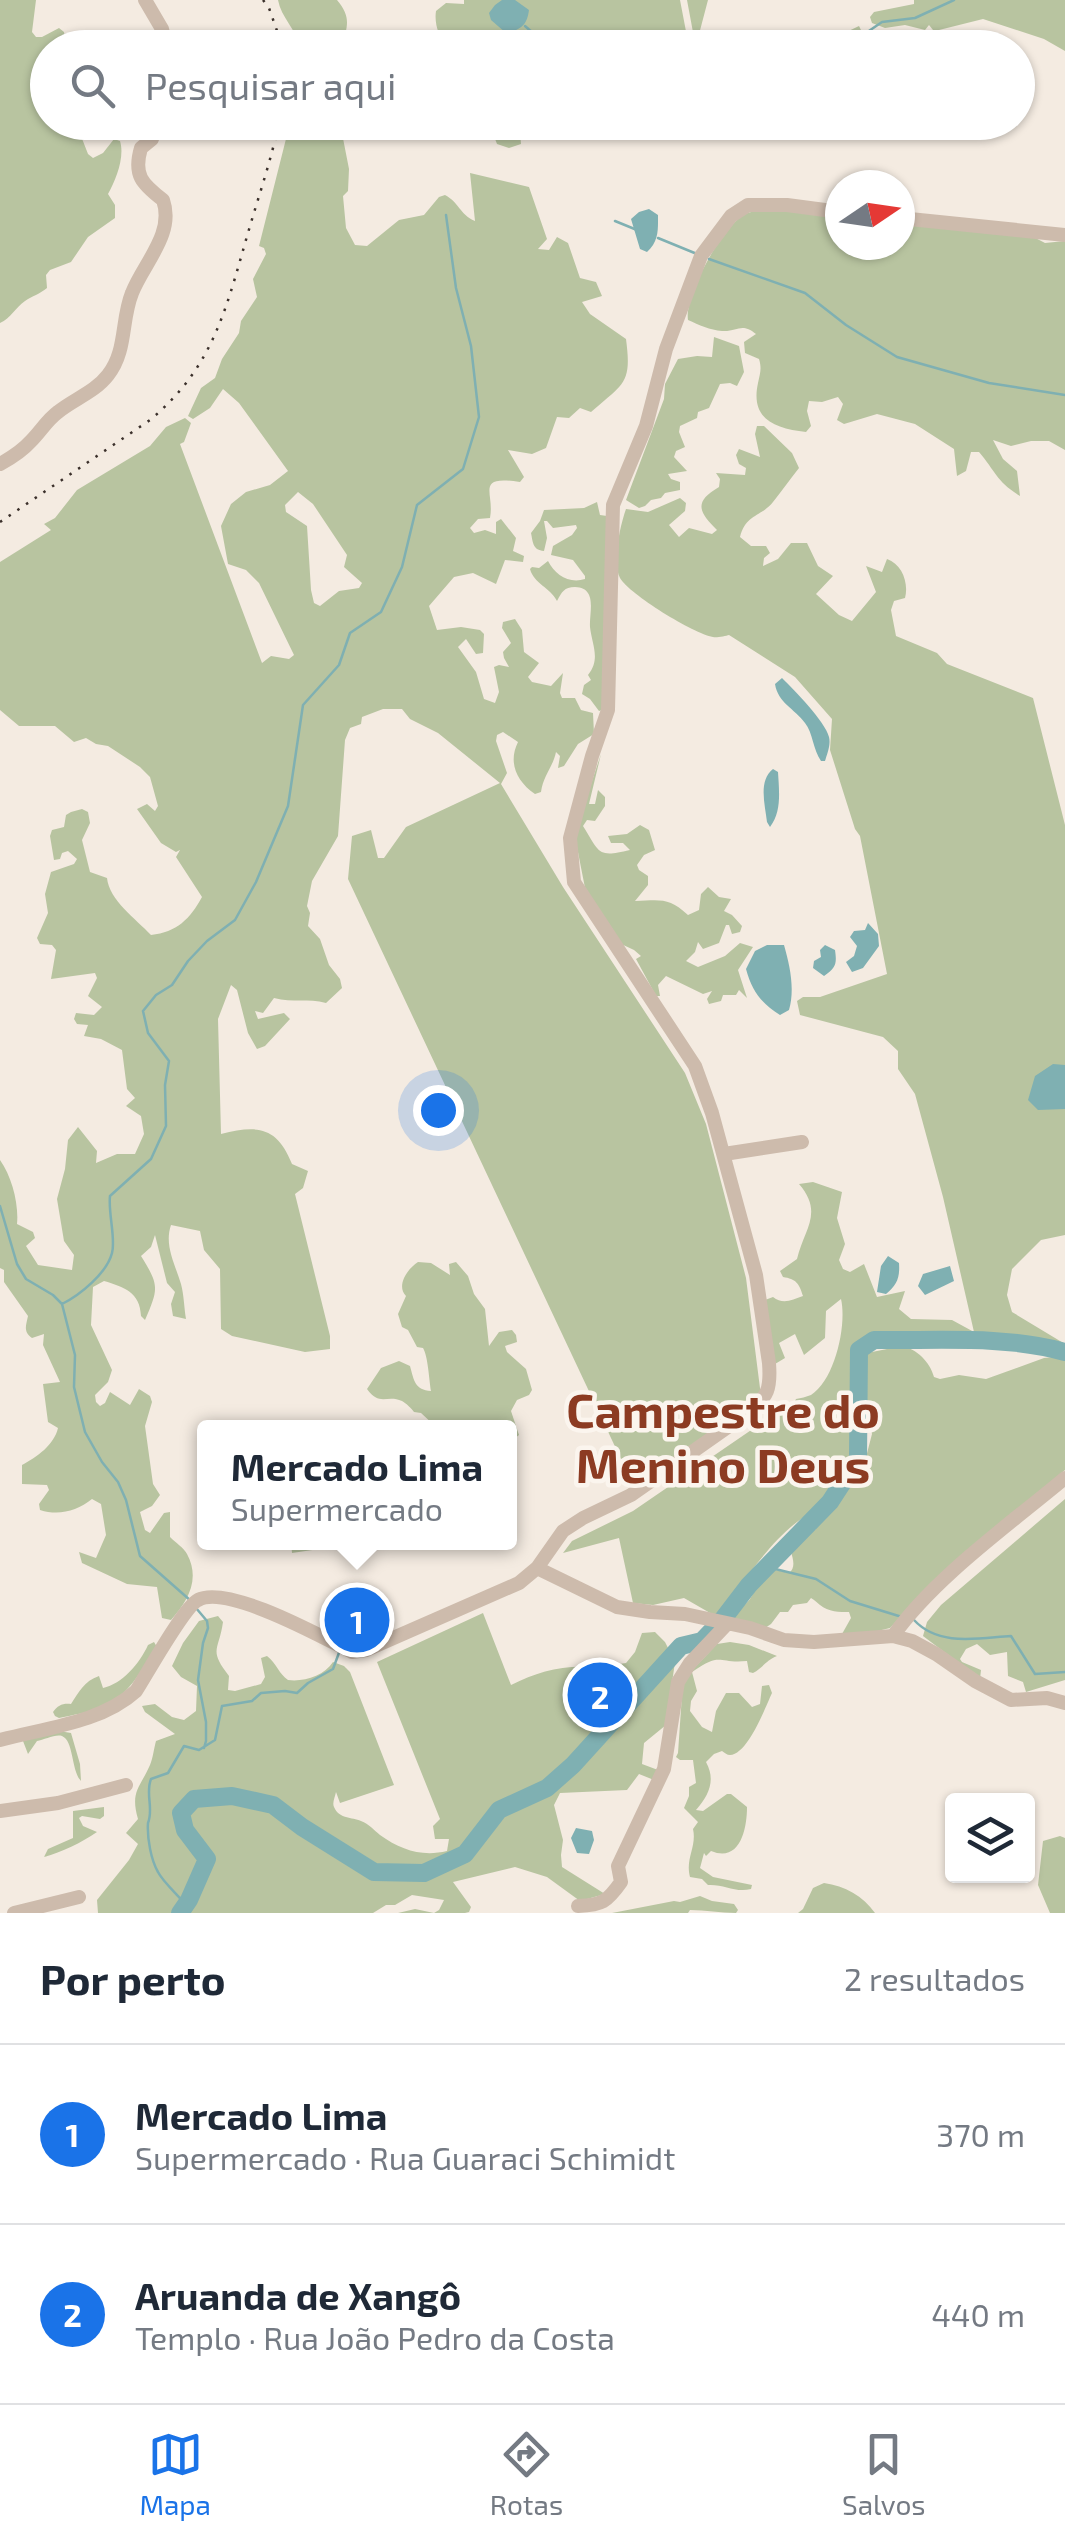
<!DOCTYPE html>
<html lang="pt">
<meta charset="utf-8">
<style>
body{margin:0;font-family:"Exo 2",sans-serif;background:#f2f2f3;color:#1f2937}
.controls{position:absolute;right:30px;bottom:30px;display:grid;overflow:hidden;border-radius:10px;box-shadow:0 2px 8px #0004}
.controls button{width:90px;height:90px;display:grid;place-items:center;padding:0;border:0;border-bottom:2px solid #e0e1e3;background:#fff;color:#1f2937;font:50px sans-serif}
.compass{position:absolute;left:825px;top:170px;width:90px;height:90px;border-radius:50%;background:#fff;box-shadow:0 2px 8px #0004;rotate:77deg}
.you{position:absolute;left:438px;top:1110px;width:35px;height:35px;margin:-25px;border:8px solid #fff;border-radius:50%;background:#1a73e8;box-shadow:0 0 0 15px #1a73e833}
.badge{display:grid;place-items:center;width:65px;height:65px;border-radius:50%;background:#1a73e8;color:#fff;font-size:32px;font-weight:700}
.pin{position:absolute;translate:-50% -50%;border:5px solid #fff;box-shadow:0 2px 10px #0006}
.popup{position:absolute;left:197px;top:1420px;width:320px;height:130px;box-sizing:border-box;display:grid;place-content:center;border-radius:10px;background:#fff;filter:drop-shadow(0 2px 8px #0005);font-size:32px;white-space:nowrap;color:#747a83}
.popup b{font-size:38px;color:#1f2937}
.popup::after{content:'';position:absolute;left:50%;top:100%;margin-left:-20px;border:20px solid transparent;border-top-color:#fff}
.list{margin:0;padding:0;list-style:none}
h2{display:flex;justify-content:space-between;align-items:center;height:130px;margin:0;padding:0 40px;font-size:42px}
h2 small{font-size:32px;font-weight:400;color:#747a83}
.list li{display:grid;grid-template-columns:65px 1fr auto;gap:30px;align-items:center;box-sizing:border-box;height:180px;padding:0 40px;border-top:2px solid #e0e1e3}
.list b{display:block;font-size:38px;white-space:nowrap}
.list p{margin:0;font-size:32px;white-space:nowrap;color:#747a83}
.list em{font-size:32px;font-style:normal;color:#747a83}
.icon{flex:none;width:55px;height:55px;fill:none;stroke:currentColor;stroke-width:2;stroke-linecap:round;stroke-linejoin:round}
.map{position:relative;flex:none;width:1065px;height:1913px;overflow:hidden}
.search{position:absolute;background:#fff;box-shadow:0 2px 8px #0004;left:30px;right:30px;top:30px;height:110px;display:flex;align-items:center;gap:25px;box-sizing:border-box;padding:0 35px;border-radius:55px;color:#747a83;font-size:38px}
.sheet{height:490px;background:#fff}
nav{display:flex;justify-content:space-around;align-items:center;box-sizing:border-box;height:140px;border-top:2px solid #e0e1e3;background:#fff;font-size:28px;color:#747a83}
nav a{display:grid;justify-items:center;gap:5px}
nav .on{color:#1a73e8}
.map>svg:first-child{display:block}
</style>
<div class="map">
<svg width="1065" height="1913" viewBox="0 0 1065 1913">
<rect width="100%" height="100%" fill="#f4ebe1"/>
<!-- green -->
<path fill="#b8c4a0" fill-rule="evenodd" d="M0 0H36L32 32 36 37H42L59 28 64 32 66 47 48 48V122L82 123 85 126 81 136 88 154 93 158 103 153 114 139 120 141C125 157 116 180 108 194L115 205V218L88 237 71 262 50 270 46 275 47 288C40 294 32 296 25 301 15 308 11 318 0 323Z
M278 0H337C352 18 347 26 342 47H301C296 30 281 17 278 0Z
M464 0H680L689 47H493L486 34C475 31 464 29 456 37L455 47H447C439 37 434 24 436 11L446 3 464 4Z
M687 0H708L698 38 695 43Z
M914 0H1065V51L1044 39 983 19 939 30H933L929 25 925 30 905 25 885 28 872 23 870 17 874 12 914 4Z
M859 26 862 32 856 40 864 41 870 47H799L813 42 836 37Z
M290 123H340L349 169 348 191 343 196 346 228 355 245 367 246 399 220 424 215 439 197 445 195C460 203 459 214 475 221L470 173 529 187 547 239 538 249 549 250 557 237 568 243 580 278 596 282 602 296 582 302 590 314 626 339C632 384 624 383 591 412L580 408 569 418 557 417 546 448 532 454 508 450 524 477 520 482C474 475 495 493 490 518L478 519 470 528 474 533 485 530 496 534V522L501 519 516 538 513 551 524 556 523 562 505 560 496 584 473 573 454 577 429 606 437 630 461 627 480 630 484 634 483 653 476 654 466 639 458 647 476 672 484 699 495 703 499 692 494 667 499 665 509 667 504 658 503 652 511 643 502 628 503 622 515 619 522 630 524 652 539 663 528 677 532 682 551 686 563 673 560 693 562 698H575L581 710 593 713 594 734 578 744 564 766 558 768 560 756 556 752C553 767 543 776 541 792L535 794C516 781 508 762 518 742L503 732 497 735 496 741 507 773 501 784 563 887 685 1073 706 1124 746 1278 761 1396 635 1489 348 879 352 836 371 830 378 858H384L406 827 500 783 438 733 410 719 402 709H383L362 717 361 724 350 728 345 740 338 836 312 881 307 906 310 913 308 926 320 939 329 965 340 979 342 988 326 1003C308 998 293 1003 274 998L263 1013 255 1011 258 1019 284 1013 290 1019 265 1046 257 1049 248 1033 237 990 231 985 218 1019 221 1134C257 1125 277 1126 292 1164L308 1171 303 1188 295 1194 330 1336V1349L305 1352 232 1336 221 1329 220 1269 204 1250 200 1231 171 1225C164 1245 175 1264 181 1284 184 1295 184 1307 186 1319L173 1316 171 1304 175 1292 167 1283 155 1235 151 1247 141 1256C159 1285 159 1288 145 1320L141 1316C140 1292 124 1287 104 1281L93 1287 91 1325 112 1370 108 1382 95 1395 96 1402 100 1406 105 1403 110 1392 130 1405 139 1389 150 1396 152 1402 145 1426 153 1484 160 1495 152 1506 140 1512 145 1530 150 1533 164 1513 170 1512V1537C175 1542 184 1548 187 1554 201 1580 187 1602 171 1620L162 1618 157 1587 127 1584 82 1563 79 1552 96 1558 106 1535 101 1504 92 1499C77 1511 59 1516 40 1510L39 1504 49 1490 47 1485 22 1484V1465C37 1457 54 1445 58 1428L48 1422 43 1384 60 1382 43 1345 44 1334 32 1338C23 1331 26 1326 28 1316L4 1282V1270L0 1268V1160C12 1177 19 1204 17 1224L33 1232 35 1238 26 1246 38 1265 72 1270 74 1255 64 1241 57 1199 65 1169 68 1140 78 1127 97 1151 96 1163 117 1154H135L144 1134 141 1116 126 1106 135 1098 127 1089 122 1050 101 1039 84 1036 88 1025 77 1024 74 1019 76 1013 94 1015 102 1007 88 996 97 978 95 973 51 979 56 950 52 945 40 944 37 938 48 913 45 894 51 872 74 864 77 859 68 851 62 853 60 859 54 860 50 836 52 830 64 827 66 815 71 812 82 809 88 812 90 823 82 840 90 872 107 878C109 900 136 919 151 935 177 932 190 919 202 897L176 857 180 850 176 852 161 843 137 809 147 804 155 811 158 806 150 777 140 767 108 746 96 744 86 738 74 742 55 726H19L0 710V562L51 530 44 524 55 518 77 490 150 446 166 427 185 418 191 423 184 442 180 444 262 663 271 656 289 659 294 655 259 583 246 570 228 564 221 526 231 504 246 492 270 485 288 471 239 403 223 389 210 408 193 419 188 416 201 388 215 378 222 359 239 333 241 321 257 297 253 279 266 254 264 248 259 246ZM298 492 313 504 347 555 344 567 362 583 359 588 339 591 320 606 314 603 311 590 307 526 286 512 285 505Z
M470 123H532L520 132 521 144 509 148 497 144 492 131Z
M769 209 840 215V245H900V221L1024 232 1045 243 1065 241V450L1049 441H1031L1011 446 993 440 1003 459 1017 471 1020 496C996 481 996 472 979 452H971L966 471 957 476 954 449 915 424 877 414 844 424 837 420 843 404 838 397 822 402 809 401 807 411 811 426 806 432C775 428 750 420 758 383 760 373 762 369 759 359L745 353 744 342 756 334C741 322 738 332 722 331 710 330 699 325 688 320 684 296 723 225 745 214 751 211 762 210 769 209Z
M714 337 739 346 744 372 737 386 730 383 720 384 709 408 698 412 697 418 680 426 679 432 685 447 676 451 674 457 687 471 668 474 671 479 680 482V490L665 493 661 498 651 500 645 506 639 508 626 500 664 399 665 384 678 359 697 356 712 357Z
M757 426H764L792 453 799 468C790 479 782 491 773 502 761 517 746 514 740 537L751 546H766L770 553 764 558 763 566 778 559 791 543H807L818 566 833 576 816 594 839 615 852 621 876 592 866 566 882 572 887 559C902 564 909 583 905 598L894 601 891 610 896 636 937 653 947 664 1033 698 1065 825V1235L1041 1240 1012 1269 1007 1295 1012 1312 1065 1344V1357L1049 1352 1023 1351 999 1342 983 1348 928 1342 862 1344 855 1351 850 1384 859 1409 856 1467 830 1508C788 1509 741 1587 717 1617L684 1598 653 1605 633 1603 619 1538 563 1553 572 1541 633 1511 789 1404 794 1403 796 1399C801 1398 806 1397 811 1395 835 1380 847 1325 841 1299L826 1311 825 1338 804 1355 795 1334 779 1343 785 1358 775 1364 765 1300 773 1297C783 1305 792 1300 803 1296 799 1283 796 1279 783 1277L780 1271 797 1259C804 1229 824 1213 799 1184L813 1182 842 1192 837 1218 845 1244 839 1260 843 1269 850 1272 864 1264 877 1297 905 1291 899 1309 911 1319 952 1320 974 1332 943 1197 915 1094 898 1069V1051L883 1037 800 1015 797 1001 803 997H820L887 974 860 836 855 829 830 750 832 719 795 677 729 635C726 636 716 638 713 637 694 634 629 594 620 578 612 562 620 526 626 509L648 512 680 498 686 503 685 511 669 525 679 537 689 528 712 534 717 530C699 512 693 502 719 487L720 479 716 473 745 475 746 468 739 464 736 455 739 449 760 457 755 434Z
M597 502 600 515 607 516 602 710 599 711 590 699 582 694 584 685 591 680 588 675C601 659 592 645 590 627 589 612 598 588 575 587 564 587 562 592 557 601 550 587 534 584 530 569L532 567 539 568 548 561C555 575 569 584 585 579V576L573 560 551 555 553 546 572 535 577 528 576 525 553 528 547 521H544L547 538 544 551C533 550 533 543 531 533L540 521 544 510 584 508Z
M601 754 589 804H595L598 790 605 797V806L595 821 587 820 583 826C600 853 597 858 630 850L623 843H611L608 836 627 834 640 825 649 830 655 850 644 855 637 865 639 870 648 876V885L635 901C660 900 669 897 688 915L699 910 701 894 708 887 719 897 731 899 724 911 732 915 742 926 740 932 732 934 729 925H726L719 943 703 949 698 942 695 952 686 961 698 967 725 956 740 943 753 947 738 970 747 998 739 990 736 995H723L721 1001 709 1004 707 999 712 991 703 994 666 976 658 985 660 996H656L636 959 641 956 634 950 619 943 586 893 576 842 577 826Z
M418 1262 431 1263 450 1275 449 1264 456 1262 468 1276 474 1294 485 1309 489 1346 499 1332 512 1330 516 1335 517 1342 505 1346 507 1352 526 1369 532 1390 529 1395 517 1400 511 1411 519 1435 510 1442V1428L436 1427 421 1413 414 1412C412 1409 406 1403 402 1401 387 1394 380 1407 367 1389L381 1368 399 1361 410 1366C414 1381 415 1390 431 1391 429 1379 428 1356 423 1348L417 1347 408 1330 402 1327 398 1314 406 1296C396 1286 407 1269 418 1262Z
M902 1346C917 1349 930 1362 934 1377L940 1379 959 1375 986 1379 1044 1358 1054 1357 1065 1361V1470L914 1602 890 1628 861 1635 842 1634 851 1618 849 1612C840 1612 828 1612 820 1605 817 1603 815 1600 811 1598L807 1603 793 1605 788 1612H780L771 1624 762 1630 729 1618C735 1612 745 1606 750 1599 758 1587 759 1578 771 1569L789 1573C796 1568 793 1559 791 1552L799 1538 816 1529 812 1524 817 1516 834 1509 850 1486 865 1474V1461L872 1434 863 1391 862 1369 867 1353Z
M1065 1499V1680L1026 1692 1023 1682 1008 1676 1007 1652 990 1655 977 1644 966 1649 960 1659 962 1662 981 1670 980 1679 923 1636 927 1622 941 1605Z
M291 1542H360V1543L292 1553Z
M483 1613 511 1685C537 1672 561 1665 591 1667L592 1674 581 1682 583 1688C594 1681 612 1680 613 1665L626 1663 635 1652 642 1633 655 1632 665 1642 675 1662 666 1725 644 1743 642 1764 658 1770 654 1780 639 1774 627 1790 560 1793 554 1805 563 1840 561 1855 562 1867 605 1894 580 1901 547 1877 515 1867 453 1882 471 1907 469 1912 465 1913H398L415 1909 434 1913 439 1910 444 1900 412 1895 395 1905H386L373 1913H98L97 1900 129 1860 138 1844 126 1833 138 1819C130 1791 140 1788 150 1765 153 1758 154 1748 156 1741L175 1734 145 1712 142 1706 155 1704 172 1717 184 1720 196 1711 197 1686 181 1677 172 1666 183 1643 199 1621 218 1616 223 1622C219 1651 208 1649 229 1676L228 1690 235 1691 261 1684 265 1677 261 1658 267 1656C277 1664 279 1674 288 1680 304 1682 324 1676 333 1662L344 1666 350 1672 394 1785 340 1803 336 1792C335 1797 332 1803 334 1807 339 1819 352 1817 361 1821 369 1824 374 1830 380 1835 401 1850 422 1857 447 1851L449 1839H435L433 1826 440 1819 377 1662Z
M154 1642 157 1647C142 1669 127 1699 100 1708 87 1713 72 1715 59 1718L55 1716 53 1712C58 1705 63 1703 71 1704 79 1692 84 1681 99 1676L103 1688C122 1684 140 1663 148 1645Z
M730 1642 749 1645 777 1656C766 1660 763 1668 753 1673L749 1672 747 1661C717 1664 722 1651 692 1672L697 1691 691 1701 690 1711 702 1727 712 1732 716 1711 726 1693H739L752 1707 760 1704 762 1686 769 1685 772 1693C765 1708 748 1754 730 1755 727 1755 725 1753 722 1751L714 1754 706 1762C716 1780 709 1795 696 1810L703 1811 727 1794H731L747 1807C747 1829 740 1863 711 1851L706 1856 704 1853 700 1868 713 1877 752 1885 751 1889C735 1893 724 1884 708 1885L702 1879 690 1877C685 1858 697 1847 693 1829L698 1822 684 1808 689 1796V1787L696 1783 693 1760H680L676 1757 678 1753 683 1680 717 1644Z
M59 1731 71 1733 80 1764 81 1781C71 1770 74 1741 62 1736 55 1734 44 1740 37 1741L28 1754 23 1741Z
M104 1807V1816L100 1819 82 1816 79 1818 83 1826 97 1832C81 1843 62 1852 44 1857L48 1849 73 1838V1811Z
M1060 1836 1065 1838V1913H1050L1038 1885 1043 1841Z
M824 1883C845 1886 863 1896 875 1913H798L803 1909 813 1888Z
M700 1896 712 1901 734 1904 738 1910 736 1913C720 1913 706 1910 690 1910L688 1913H612L674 1901 680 1902Z"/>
<!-- water -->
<path fill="#7fb0b2" d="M502 0H515L529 10C527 25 521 30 506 33L491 20 489 13 495 5Z
M649 209 658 215C658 230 659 241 647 252L640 249 631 219 639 212Z
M782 678C794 690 825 721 829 737 831 745 827 754 825 761H821C813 750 813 733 805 723 794 708 778 703 775 684Z
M773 769 778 772C779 790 782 812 770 827L767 822C765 804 758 781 773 769Z
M868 923 878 934 879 946 863 968 852 972 846 962 854 956 857 946 850 937 854 931 865 930Z
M767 945H784C790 966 795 989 789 1010L780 1015C761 1003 752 991 746 969L755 951Z
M825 945 835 950C837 964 836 968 824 976L813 968 814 961 821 957 820 950Z
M1053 1064 1065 1065V1109L1038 1110 1028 1100 1035 1076Z
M888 1256 899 1263C900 1278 897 1285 886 1294L877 1292 881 1266Z
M950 1266 954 1281 925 1295 918 1286 923 1274Z
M576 1828 592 1831 594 1840 589 1854 577 1853 571 1838Z"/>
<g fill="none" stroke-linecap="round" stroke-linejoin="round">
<!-- stream -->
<path stroke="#7fb0b2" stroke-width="2.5" d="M525 26 550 48
M835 48 863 35 882 22 915 18 954 0
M615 221 637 230
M658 238 697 254
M709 259 805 293 846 325 897 357 989 383 1065 395
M0 1206 17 1264 26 1279 53 1295 62 1304 75 1355 74 1387 85 1432 102 1462 118 1482 126 1500 140 1556 191 1601
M62 1304C80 1295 107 1273 112 1253 116 1239 108 1213 110 1196L151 1159 166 1126 165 1085 169 1061 148 1033 143 1011 156 995 172 985 188 961 207 941 235 920 256 882 288 806 303 705 339 665 350 633 381 612 402 567 417 505 463 469 479 417 471 346 456 288 446 215
M767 1567 816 1579 850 1601 902 1617
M196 1608 207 1621 208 1628 203 1643 198 1680 206 1722V1741L204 1748
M914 1620C939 1647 978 1638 1011 1636L1035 1674 1065 1672
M186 1905C178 1895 163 1882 158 1872 151 1860 147 1838 148 1823 154 1808 145 1794 151 1779L168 1773 184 1746 199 1750 215 1740 222 1706 252 1701 261 1693 285 1691 297 1693 308 1683 333 1669 340 1650"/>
<!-- river -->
<path stroke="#7fb0b2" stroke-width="18" d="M180 1913 189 1900 207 1859 185 1830 181 1813 194 1799 232 1796 273 1805 302 1827 374 1872 424 1873 465 1854 499 1810 547 1788 573 1765 681 1646 702 1641 723 1619 749 1585 830 1502 858 1459 859 1350 874 1340C936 1341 1005 1335 1065 1352"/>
<!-- minor -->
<path stroke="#cdbbac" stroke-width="14" d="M145 0 162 29 167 48
M900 218 1065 235
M0 464C11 458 23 450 31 441 41 431 47 420 58 412 74 399 95 392 108 375 127 351 121 320 132 293 143 264 175 234 163 200 142 184 133 175 141 148L152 139 156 122
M724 1154 802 1142
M537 1568 617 1607 650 1612 685 1614 750 1628 784 1640 814 1642 893 1636 912 1641 936 1654 975 1681 1011 1700 1047 1698 1065 1703
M893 1636C934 1578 1010 1524 1065 1478
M0 1740C44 1728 101 1723 136 1691 147 1674 184 1607 198 1600 227 1584 322 1637 352 1652L366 1650 519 1583 537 1568 563 1531 583 1518 631 1495 749 1412C768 1396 771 1389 769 1363L756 1275 712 1113 695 1066 574 882 570 838 592 756 608 710 613 505 646 426 666 349 701 256 731 216 748 205H787L840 212
M0 1811 58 1803 126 1785
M578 1906C602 1905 607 1902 621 1882L618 1866 664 1769 678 1682 690 1663 727 1624
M14 1913 79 1897"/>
<!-- rail -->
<path stroke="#3b302b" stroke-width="2.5" stroke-dasharray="2.5 8" stroke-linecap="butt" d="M263 0 269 8 283 48
M0 522 150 420C216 365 227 304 250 226 260 192 272 157 279 122"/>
</g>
<g text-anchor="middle" stroke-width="9" stroke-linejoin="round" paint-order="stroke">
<!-- district labels -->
<g font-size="48" font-weight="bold" fill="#8c3b22" stroke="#fbf5ee">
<text x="723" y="1428">Campestre do<tspan x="723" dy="55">Menino Deus</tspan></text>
</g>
</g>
</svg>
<div class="controls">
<button><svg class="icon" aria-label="layers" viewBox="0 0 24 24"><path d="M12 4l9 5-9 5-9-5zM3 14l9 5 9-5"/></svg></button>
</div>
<svg class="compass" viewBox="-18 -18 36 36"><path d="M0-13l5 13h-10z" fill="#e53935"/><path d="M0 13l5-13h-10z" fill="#747a83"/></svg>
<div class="you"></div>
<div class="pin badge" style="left:357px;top:1620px">1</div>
<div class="popup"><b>Mercado Lima</b>Supermercado</div>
<div class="pin badge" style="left:600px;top:1695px">2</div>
<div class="search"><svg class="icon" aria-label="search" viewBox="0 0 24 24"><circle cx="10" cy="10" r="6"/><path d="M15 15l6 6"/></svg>Pesquisar aqui</div>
</div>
<section class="sheet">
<h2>Por perto<small>2 resultados</small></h2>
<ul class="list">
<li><span class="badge">1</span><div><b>Mercado Lima</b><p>Supermercado · Rua Guaraci Schimidt</p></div><em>370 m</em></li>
<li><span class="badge">2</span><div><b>Aruanda de Xangô</b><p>Templo · Rua João Pedro da Costa</p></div><em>440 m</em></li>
</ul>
</section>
<nav>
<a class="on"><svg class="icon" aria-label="map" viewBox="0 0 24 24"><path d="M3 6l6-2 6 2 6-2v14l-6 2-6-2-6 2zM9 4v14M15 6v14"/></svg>Mapa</a>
<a><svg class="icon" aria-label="directions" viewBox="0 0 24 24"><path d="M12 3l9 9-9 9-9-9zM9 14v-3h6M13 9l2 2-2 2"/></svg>Rotas</a>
<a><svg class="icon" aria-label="saved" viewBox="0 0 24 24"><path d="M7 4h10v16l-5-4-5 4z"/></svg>Salvos</a>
</nav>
